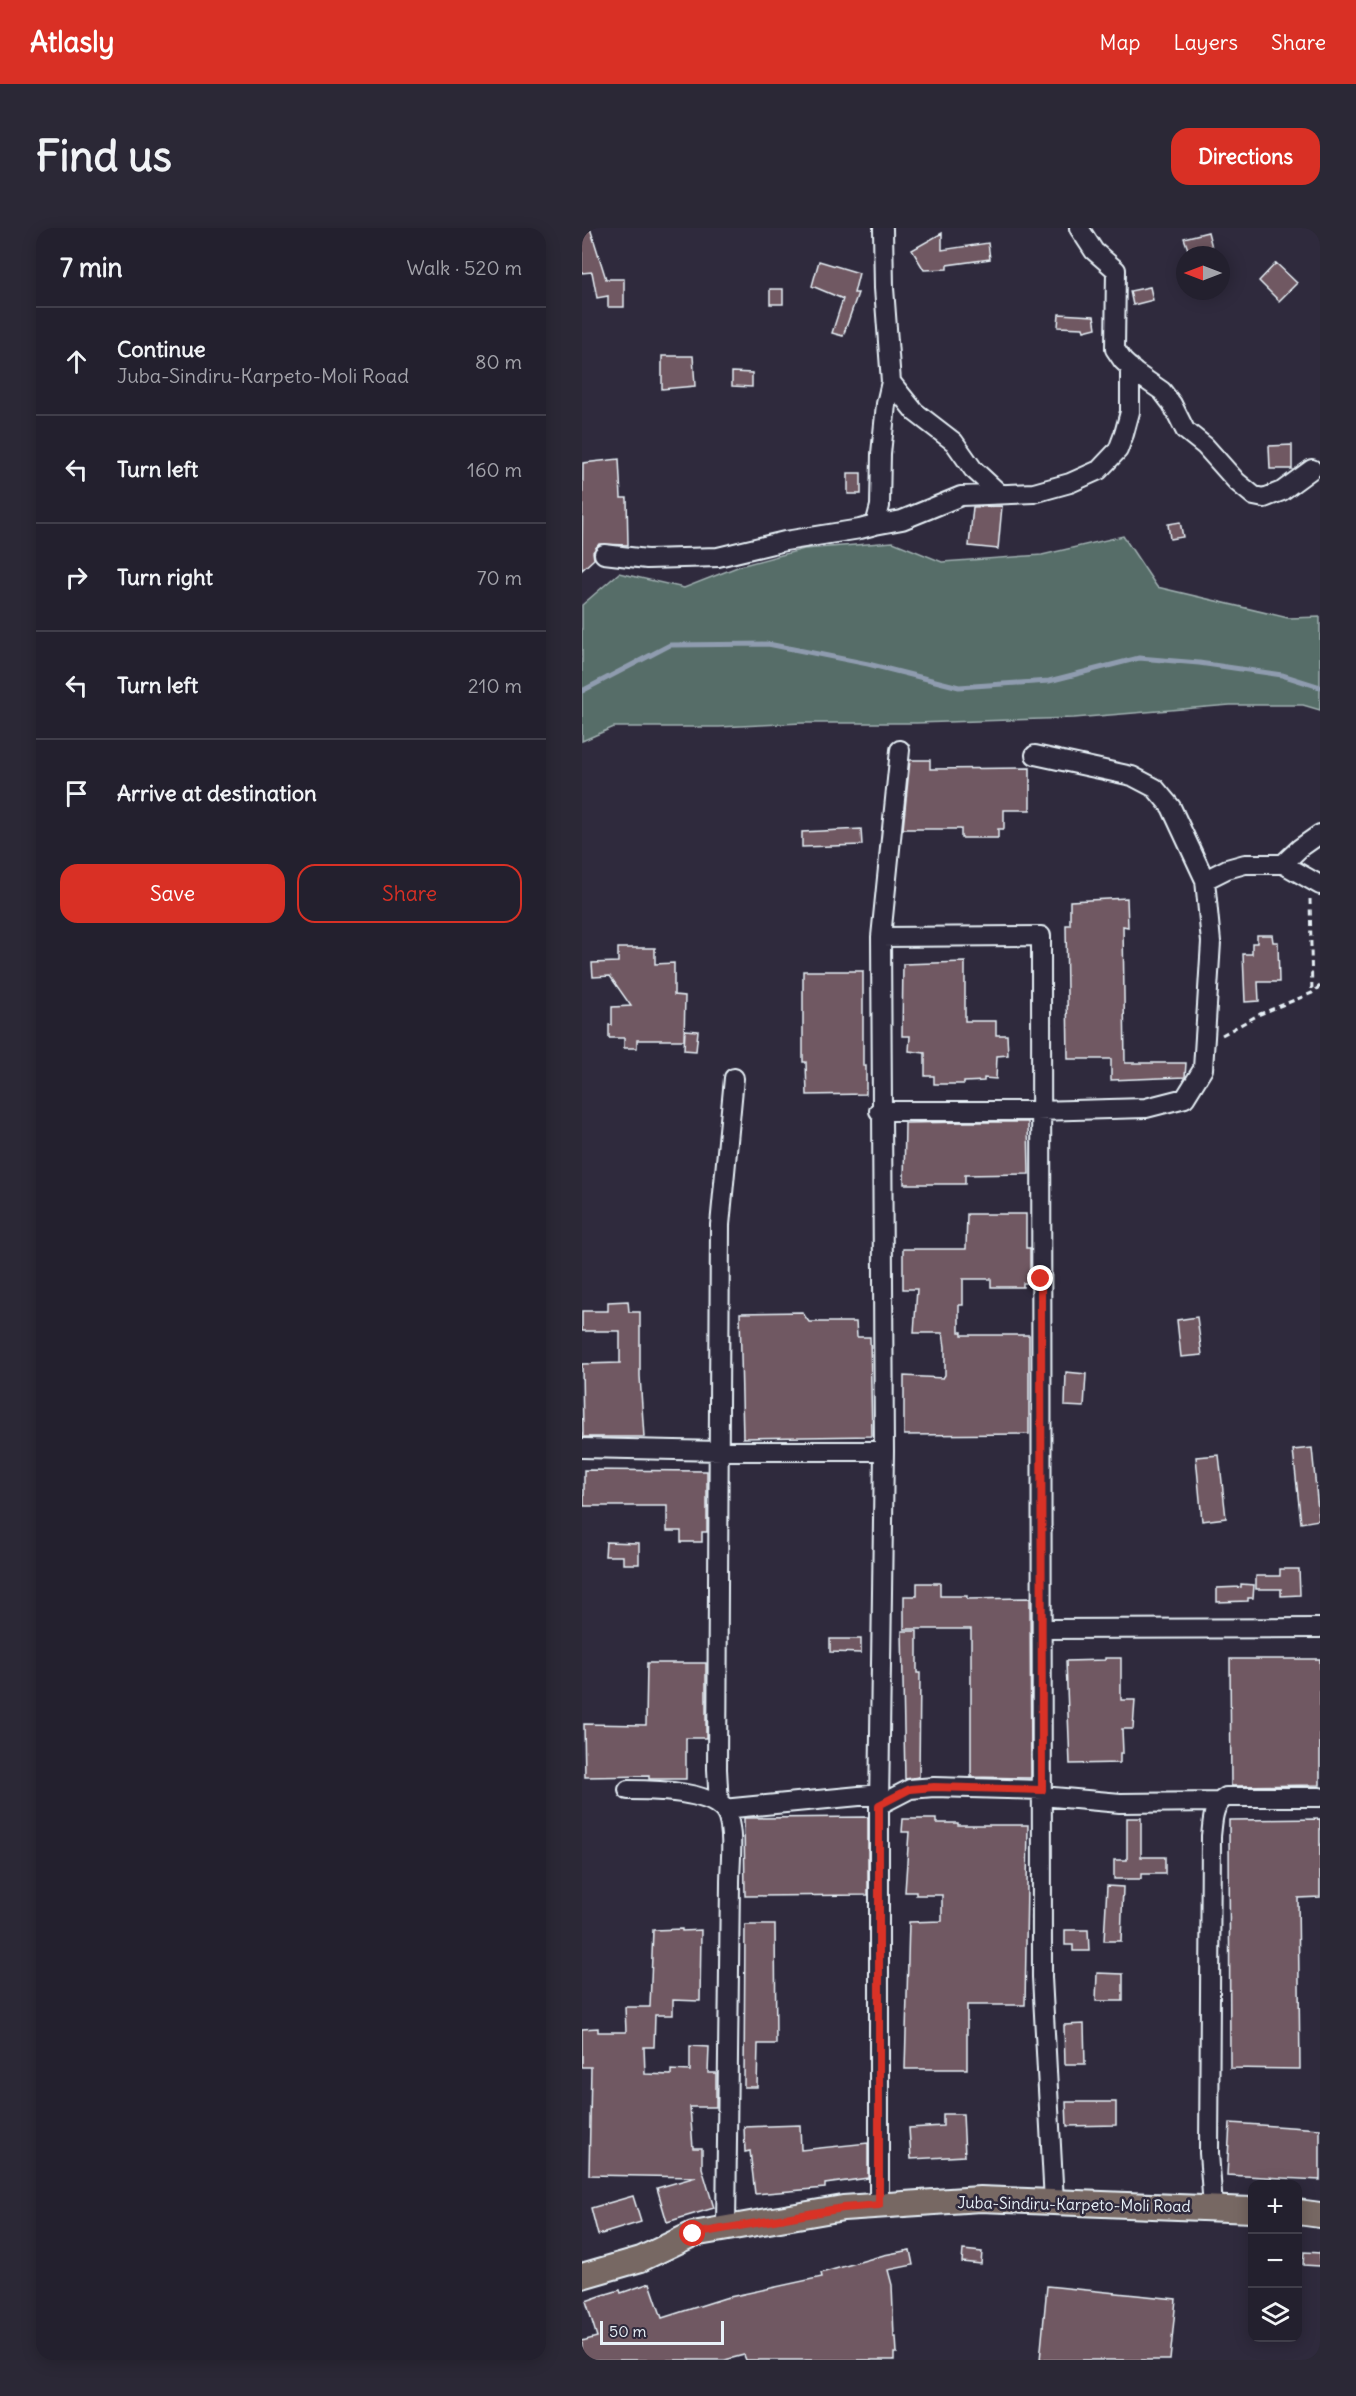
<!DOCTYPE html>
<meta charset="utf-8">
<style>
body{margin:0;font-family:Delius,sans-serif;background:#2b2836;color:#f1f3f6}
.controls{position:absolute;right:18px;bottom:18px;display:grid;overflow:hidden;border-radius:12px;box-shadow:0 3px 15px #0003}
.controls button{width:54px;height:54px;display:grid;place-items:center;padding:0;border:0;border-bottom:2px solid #403e4a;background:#23202e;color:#f1f3f6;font:30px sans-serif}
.compass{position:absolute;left:594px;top:18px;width:54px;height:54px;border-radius:50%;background:#23202e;box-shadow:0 3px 15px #0003;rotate:270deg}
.scale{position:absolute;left:18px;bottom:15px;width:124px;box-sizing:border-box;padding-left:6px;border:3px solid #e8f1f8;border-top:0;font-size:16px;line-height:21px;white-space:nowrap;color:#e8f1f8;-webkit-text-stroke:4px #2f2a3d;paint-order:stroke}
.stop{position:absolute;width:18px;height:18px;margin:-14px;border:4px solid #d93025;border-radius:50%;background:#fff}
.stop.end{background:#d93025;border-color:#fff;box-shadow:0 2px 6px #0008}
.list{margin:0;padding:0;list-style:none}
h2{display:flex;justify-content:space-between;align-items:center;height:78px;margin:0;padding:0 24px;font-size:26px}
h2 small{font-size:20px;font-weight:400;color:#a3a3aa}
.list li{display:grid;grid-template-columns:39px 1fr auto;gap:18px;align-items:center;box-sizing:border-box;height:108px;padding:0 24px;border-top:2px solid #403e4a}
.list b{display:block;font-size:22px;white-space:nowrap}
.list p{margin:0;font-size:20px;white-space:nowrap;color:#a3a3aa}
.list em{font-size:20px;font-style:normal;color:#a3a3aa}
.actions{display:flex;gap:12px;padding:18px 24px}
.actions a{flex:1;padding:14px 0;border:2px solid #d93025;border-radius:18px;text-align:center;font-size:21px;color:#d93025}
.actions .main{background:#d93025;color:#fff}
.icon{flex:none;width:33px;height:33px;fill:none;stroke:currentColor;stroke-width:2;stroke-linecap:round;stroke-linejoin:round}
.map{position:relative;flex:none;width:738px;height:2132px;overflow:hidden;border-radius:18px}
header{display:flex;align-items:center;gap:36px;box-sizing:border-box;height:84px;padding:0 30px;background:#d93025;color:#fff}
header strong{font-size:28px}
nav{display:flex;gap:33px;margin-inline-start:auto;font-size:21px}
.intro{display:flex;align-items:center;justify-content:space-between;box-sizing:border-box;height:144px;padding:0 36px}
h1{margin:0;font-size:42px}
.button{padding:15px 27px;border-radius:18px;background:#d93025;color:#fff;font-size:21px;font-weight:700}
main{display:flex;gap:36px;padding:0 36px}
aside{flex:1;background:#23202e;border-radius:18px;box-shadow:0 3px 15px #0003}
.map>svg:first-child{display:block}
</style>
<header>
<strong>Atlasly</strong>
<nav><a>Map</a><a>Layers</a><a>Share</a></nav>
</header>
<div class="intro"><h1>Find us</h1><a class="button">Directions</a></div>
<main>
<aside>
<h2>7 min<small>Walk · 520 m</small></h2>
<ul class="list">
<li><svg class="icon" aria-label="ahead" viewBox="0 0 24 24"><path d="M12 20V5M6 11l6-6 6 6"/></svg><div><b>Continue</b><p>Juba-Sindiru-Karpeto-Moli Road</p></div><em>80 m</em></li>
<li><svg class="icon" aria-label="left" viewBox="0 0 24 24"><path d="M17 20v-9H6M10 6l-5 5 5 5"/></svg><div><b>Turn left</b></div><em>160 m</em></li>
<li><svg class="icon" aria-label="right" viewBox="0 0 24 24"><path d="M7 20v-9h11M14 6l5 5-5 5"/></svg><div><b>Turn right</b></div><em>70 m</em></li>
<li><svg class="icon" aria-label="left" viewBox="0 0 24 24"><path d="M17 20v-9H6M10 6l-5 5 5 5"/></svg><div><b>Turn left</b></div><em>210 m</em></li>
<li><svg class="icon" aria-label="arrive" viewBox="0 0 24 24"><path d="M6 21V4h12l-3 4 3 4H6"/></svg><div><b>Arrive at destination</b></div></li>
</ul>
<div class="actions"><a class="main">Save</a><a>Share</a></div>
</aside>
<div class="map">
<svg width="738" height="2132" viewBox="0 0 738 2132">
<rect width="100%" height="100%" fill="#2f2a3d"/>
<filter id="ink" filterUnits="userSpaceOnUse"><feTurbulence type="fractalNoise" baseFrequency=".0167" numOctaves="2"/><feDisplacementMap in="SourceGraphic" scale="12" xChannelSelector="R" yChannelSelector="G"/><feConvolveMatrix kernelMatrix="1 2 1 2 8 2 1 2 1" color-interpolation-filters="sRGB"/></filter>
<g filter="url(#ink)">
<!-- green -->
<path fill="#566d68" stroke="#9fafb0" stroke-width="1.5" d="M541 308 575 359 706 390 738 389V482L721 477H648L492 490 334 495H220L137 499H32L0 513V377L37 345 102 360 158 338 222 321 311 314 360 334 460 327Z"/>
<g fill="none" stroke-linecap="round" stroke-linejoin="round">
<!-- stream -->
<path stroke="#8f9caf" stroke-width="5" d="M0 463 88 417 186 416 286 436 377 459 467 453 557 430 617 435 700 447 738 459"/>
</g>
<!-- building -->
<path fill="#705962" stroke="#e8f1f8" stroke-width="1.5" d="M0 0H8L24 51H42V79H26V68L15 70 10 44 0 45Z
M626 4 632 27H618L616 21 607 24 602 10Z
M360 5V22L406 15 408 31 365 37V41L342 42 330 22Z
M237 33 277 45 272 65H276L261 108 250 105 261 71 230 58Z
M694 35 715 55 697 73 677 53Z
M568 59 571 72 551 77 548 63Z
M188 61H201V76H188Z
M477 86 512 88 514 100 502 103 501 100 476 99Z
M80 128H111L113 158 80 161Z
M150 144 170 145V159L150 158Z
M710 217V241H688L687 218Z
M37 231 39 270H45L46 317 17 316 11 324 12 331 0 342 1 235Z
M266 245H279V266H266Z
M420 278 416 321 387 318 391 279Z
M598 294 601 309 588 311 586 296Z
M328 532H348V541L448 540V582H422V601H416V610H379V601H321Z
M279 601 280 617 220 619V604Z
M545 670 546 699 541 698 543 835H604L603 849 529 852V831H486L484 697H488V673Z
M675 707H690L691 714H696L697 754H676L677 773 663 774 661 726H670V715H675Z
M36 720H73V736L92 735V767L103 768 102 812H55V820H42V810H27V797H30V779L49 778 28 748 11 749 10 735 36 734Z
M383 734V793H414V807H425L426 827 415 828 414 851 402 850V853L382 854V856H352V848H343V825L327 823 328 808H320L321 736Z
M221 743H281V838H284V866L225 867 224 834H221Z
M103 802 116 803 114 823 102 822Z
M385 894H446L447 946 383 947V956H322L323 895Z
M385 986H444V1020H448V1055H441V1059H409V1051H381V1077H377V1104H380V1107H447V1206L322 1207V1148L361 1150 363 1147V1119L361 1105H332L335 1061H321V1021H384Z
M46 1073 47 1084H58V1148L62 1209H1L0 1136 38 1135V1103H0V1083H26V1074Z
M220 1084 227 1094H274L275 1109H288L290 1208 161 1210 158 1085Z
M615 1089 620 1127 599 1129 595 1092Z
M484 1144 504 1146 502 1179 483 1178Z
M730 1220 737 1292 719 1295 711 1222Z
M637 1227 644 1290 620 1293 614 1229Z
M2 1242 125 1243V1304H120V1314H99V1303H85V1278H2Z
M24 1314 57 1315V1336H41V1328H23Z
M698 1341H717L718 1367 699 1368V1361H674V1348H698Z
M335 1355H358V1368H385V1371L448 1370 449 1550 389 1549V1401H322V1368H335Z
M659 1356 672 1357 671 1370H666V1373L635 1374V1360L659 1359Z
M320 1403H335V1445H338L337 1549 323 1551Z
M248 1411H279V1425L248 1424Z
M523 1430H539V1472H553L551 1501H540L541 1525H538V1535L488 1536 484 1433 523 1432Z
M648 1431H738V1557L649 1558Z
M65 1435H124V1510H104V1551H67V1548L3 1549 2 1496 64 1497Z
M286 1589V1667L163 1668 162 1590Z
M545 1590H559V1629H583V1646H559V1651H532V1632H545Z
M321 1591H354V1595H376V1597H446L443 1777H385V1841H323L327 1694 360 1693V1667H334V1664H323L327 1604H320Z
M738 1591V1669L716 1670 718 1841 648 1840 647 1592Z
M525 1658 541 1659 539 1713H522Z
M163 1697H193L194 1816H176L175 1859H162Z
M100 1701V1703L119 1702 118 1773 91 1772V1787H73L72 1819H62L63 1846 89 1847V1842L108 1843V1818L127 1819 126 1845H134V1879H108L111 1920H120V1940L132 1980 85 1994 75 1960 114 1949 7 1947 9 1839H0V1801L16 1800V1804H44L43 1779H68L71 1702Z
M483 1702H506L507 1723H491V1717H483Z
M515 1745 541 1746V1773H514Z
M502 1796 503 1836H483L482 1797Z
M484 1874H534V1897L485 1898Z
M361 1886H381L383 1928 329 1931 327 1900 361 1898Z
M648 1895 738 1901V1952L645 1947Z
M218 1897 219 1922 286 1915V1950L243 1956V1960L173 1966 168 1923 163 1924 162 1899Z
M51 1968 59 1994 16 2007 9 1980Z
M328 2022 331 2037 306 2042 310 2057 312 2109H314L315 2125H312V2132H164L162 2127 143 2132H0V2113L15 2109 4 2073 21 2067 38 2062 39 2065 68 2055 80 2090 143 2070 240 2049 239 2045 302 2027Z
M381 2022 400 2024 399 2036 380 2034Z
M722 2024 738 2025V2038L721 2037Z
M465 2058 594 2071 588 2132H458Z"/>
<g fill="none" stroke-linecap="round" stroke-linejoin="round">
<!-- minor casing -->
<g stroke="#e8f1f8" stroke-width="22">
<path id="minor" d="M497 0 512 23 534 42 533 121 541 133 554 145 580 163 590 176 603 202 623 218 655 254 672 268 682 270 700 263 730 241
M309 154 333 184 372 214 391 241 417 265
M293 297 320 292 379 268 452 265 488 255 517 242 536 222 542 206 548 184V139
M22 326 65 331 136 329 203 313 278 301 293 297 298 278 299 226 304 176 309 154 302 60 301 0
M701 636 718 620 738 606
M623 652 645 641 663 636H701L738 657
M299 709 459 708 460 1749 472 1974
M297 883H455L564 880 603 870 621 841 629 714 623 652 589 579 573 560 550 548 453 527
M0 1220 139 1223H302
M460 1401 738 1400
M46 1562C70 1562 137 1562 146 1590 152 1610 148 1635 148 1655L144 1999
M460 1568 538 1575 636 1574
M297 1577 328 1561 352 1559 460 1562
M137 1578 135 1541 138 997 152 850
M141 1581 298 1566
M297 1977V1577L302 1223 299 709 318 522
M631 1980 627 1925 629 1608C631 1593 630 1577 644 1569H738"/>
</g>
<!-- major casing -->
<g stroke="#e8f1f8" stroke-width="28">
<path id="major" d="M716 1984 738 1987
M0 2048 59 2031 111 2006 261 1980 398 1971 670 1982"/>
</g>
<!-- path -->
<path stroke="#e8f1f8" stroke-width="3" stroke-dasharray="6 4.5" stroke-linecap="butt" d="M728 671 730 765
M640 807 678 786 730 765 738 758"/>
<!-- minor -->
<use href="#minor" stroke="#2f2a3d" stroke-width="18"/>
<!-- major -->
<use href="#major" stroke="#776864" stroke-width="24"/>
</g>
</g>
<g fill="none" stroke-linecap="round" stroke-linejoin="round" filter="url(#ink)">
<!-- route -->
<path stroke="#d93025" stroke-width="8" d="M111 2006 261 1980 297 1977V1577L328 1561 352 1559 460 1562 459 1051"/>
</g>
<g text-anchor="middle" stroke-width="5" stroke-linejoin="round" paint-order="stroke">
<!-- street labels -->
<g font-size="16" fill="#e8f1f8" stroke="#2f2a3d">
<text transform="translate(492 1976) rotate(1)" y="6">Juba-Sindiru-Karpeto-Moli Road</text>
</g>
</g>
</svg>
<div class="controls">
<button>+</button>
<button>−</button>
<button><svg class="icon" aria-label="layers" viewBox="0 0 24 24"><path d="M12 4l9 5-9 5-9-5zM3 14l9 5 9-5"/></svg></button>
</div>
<svg class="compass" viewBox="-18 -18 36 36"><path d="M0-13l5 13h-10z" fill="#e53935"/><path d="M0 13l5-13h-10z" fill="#a3a3aa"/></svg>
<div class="scale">50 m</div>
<div class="stop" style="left:111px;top:2006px"></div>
<div class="stop end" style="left:459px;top:1051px"></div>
</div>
</main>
